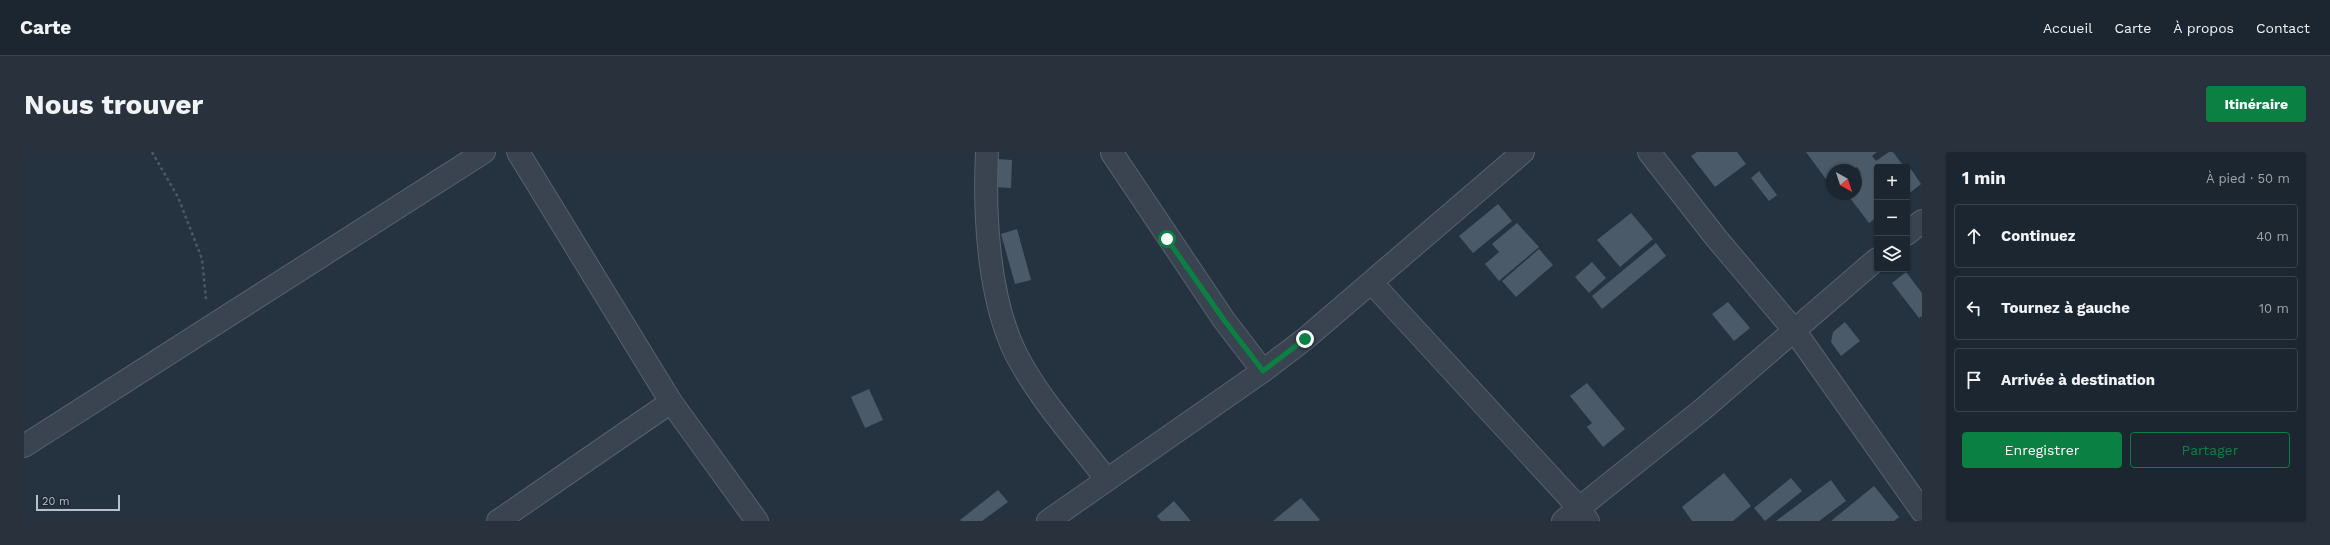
<!DOCTYPE html>
<html lang="fr">
<meta charset="utf-8">
<style>
body{margin:0;font-family:"Work Sans",sans-serif;background:#29323c;color:#f1f3f6}
.controls{position:absolute;right:12px;top:12px;display:grid;overflow:hidden;border-radius:4px;box-shadow:0 1px 3px #0004}
.controls button{width:36px;height:36px;display:grid;place-items:center;padding:0;border:0;border-bottom:1px solid #3a434c;background:#1c2630;color:#f1f3f6;font:20px sans-serif}
.compass{position:absolute;left:1802px;top:12px;width:36px;height:36px;border-radius:50%;background:#1c2630;box-shadow:0 1px 3px #0004;rotate:141deg}
.scale{position:absolute;left:12px;bottom:10px;width:84px;box-sizing:border-box;padding-left:4px;border:2px solid #b6bfca;border-top:0;font-size:11px;line-height:14px;white-space:nowrap;color:#b6bfca;-webkit-text-stroke:3px #1e2935;paint-order:stroke}
.stop{position:absolute;width:12px;height:12px;margin:-9px;border:3px solid #0b8043;border-radius:50%;background:#fff}
.stop.end{background:#0b8043;border-color:#fff;box-shadow:0 1px 4px #0008}
.list{margin:0;padding:0;list-style:none}
h2{display:flex;justify-content:space-between;align-items:center;height:52px;margin:0;padding:0 16px;font-size:17px}
h2 small{font-size:13px;font-weight:400;color:#a0a5ab}
.list li{display:grid;grid-template-columns:26px 1fr auto;gap:12px;align-items:center;box-sizing:border-box;height:64px;margin:0 8px 8px;padding:0 8px;border:1px solid #3a434c;border-radius:4px}
.list b{display:block;font-size:15px;white-space:nowrap}
.list em{font-size:13px;font-style:normal;color:#a0a5ab}
.actions{display:flex;gap:8px;padding:12px 16px}
.actions a{flex:1;padding:9px 0;border:1px solid #0b8043;border-radius:4px;text-align:center;font-size:14px;color:#0b8043}
.actions .main{background:#0b8043;color:#fff}
.icon{flex:none;width:22px;height:22px;fill:none;stroke:currentColor;stroke-width:2;stroke-linecap:round;stroke-linejoin:round}
.map{position:relative;flex:none;width:1898px;height:369px;overflow:hidden;border-radius:4px}
header{display:flex;align-items:center;gap:24px;box-sizing:border-box;height:56px;padding:0 20px;background:#1c2630;border-bottom:1px solid #3a434c}
header strong{font-size:19px}
nav{display:flex;gap:22px;margin-inline-start:auto;font-size:14px}
.intro{display:flex;align-items:center;justify-content:space-between;box-sizing:border-box;height:96px;padding:0 24px}
h1{margin:0;font-size:28px}
.button{padding:10px 18px;border-radius:4px;background:#0b8043;color:#fff;font-size:14px;font-weight:700}
main{display:flex;gap:24px;padding:0 24px}
aside{flex:1;background:#1c2630;border-radius:4px;box-shadow:0 1px 3px #0004}
.map>svg:first-child{display:block}
</style>
<header>
<strong>Carte</strong>
<nav><a>Accueil</a><a>Carte</a><a>À propos</a><a>Contact</a></nav>
</header>
<div class="intro"><h1>Nous trouver</h1><a class="button">Itinéraire</a></div>
<main>
<div class="map">
<svg width="1898" height="369" viewBox="0 0 1898 369">
<rect width="100%" height="100%" fill="#253340"/>
<!-- building -->
<path fill="#4b5a69" d="M1673 0H1713L1722 12 1691 35 1667 4Z
M1782 0H1853L1848 4 1852 9 1865 0H1869L1878 12 1874 15H1853V65L1845 71 1823 42H1832V25L1837 21 1833 15 1828 18H1808L1807 34Z
M972 7 988 8 987 36 971 35Z
M1887 17 1897 32 1883 43V20Z
M1735 19 1753 43 1745 49 1727 26Z
M1474 52 1488 69 1449 101 1435 84Z
M1607 61 1629 87 1596 115 1573 88Z
M1493 71 1515 95 1475 129 1461 112 1475 100 1468 92Z
M993 77 1007 128 991 132 977 82Z
M1632 91 1642 104 1578 157 1568 144Z
M1515 97 1529 113 1492 145 1478 129Z
M1568 110 1582 126 1565 141 1551 125Z
M1882 120 1898 141V164L1895 166 1868 131Z
M1704 150 1726 176 1710 189 1688 162Z
M1821 170 1836 189 1817 204 1807 190 1809 180Z
M1563 231 1601 277 1579 295 1563 275 1568 271 1546 244Z
M845 237 859 268 841 276 827 245Z
M1700 321 1727 354 1709 369H1668L1658 355Z
M1767 326 1778 339 1741 369 1730 356Z
M1807 328 1822 349 1795 369H1752Z
M1850 334 1875 365 1870 369H1807Z
M974 338 984 350 958 369H937L936 368Z
M1277 346 1296 368 1294 369H1249Z
M1150 349 1167 369H1137L1133 364Z"/>
<g fill="none" stroke-linecap="round" stroke-linejoin="round">
<!-- street casing -->
<g stroke="#57626d" stroke-width="24">
<path id="street" d="M494 0 647 250 733 369
M963 0C960 61 964 146 992 202 1015 247 1052 287 1082 327
M1625 0 1693 87 1770 178 1898 359
M1088 1 1200 168 1239 219
M1883 82 1898 69
M1348 131 1555 356 1564 369
M0 294 460 0
M474 369 647 250
M1024 369 1239 219 1281 187 1499 0
M1539 369 1679 257 1853 107"/>
</g>
<!-- path -->
<path stroke="#455d5e" stroke-width="2.5" stroke-dasharray="3 3" stroke-linecap="butt" d="M128 0 154 45 178 107 182 147"/>
<!-- street -->
<use href="#street" stroke="#394450" stroke-width="22"/>
</g>
<g fill="none" stroke-linecap="round" stroke-linejoin="round">
<!-- route -->
<path stroke="#0b8043" stroke-width="5" d="M1143 87 1200 168 1239 219 1281 187"/>
</g>
</svg>
<div class="controls">
<button>+</button>
<button>−</button>
<button><svg class="icon" aria-label="layers" viewBox="0 0 24 24"><path d="M12 4l9 5-9 5-9-5zM3 14l9 5 9-5"/></svg></button>
</div>
<svg class="compass" viewBox="-18 -18 36 36"><path d="M0-13l5 13h-10z" fill="#e53935"/><path d="M0 13l5-13h-10z" fill="#a0a5ab"/></svg>
<div class="scale">20 m</div>
<div class="stop" style="left:1143px;top:87px"></div>
<div class="stop end" style="left:1281px;top:187px"></div>
</div>
<aside>
<h2>1 min<small>À pied · 50 m</small></h2>
<ul class="list">
<li><svg class="icon" aria-label="ahead" viewBox="0 0 24 24"><path d="M12 20V5M6 11l6-6 6 6"/></svg><div><b>Continuez</b></div><em>40 m</em></li>
<li><svg class="icon" aria-label="left" viewBox="0 0 24 24"><path d="M17 20v-9H6M10 6l-5 5 5 5"/></svg><div><b>Tournez à gauche</b></div><em>10 m</em></li>
<li><svg class="icon" aria-label="arrive" viewBox="0 0 24 24"><path d="M6 21V4h12l-3 4 3 4H6"/></svg><div><b>Arrivée à destination</b></div></li>
</ul>
<div class="actions"><a class="main">Enregistrer</a><a>Partager</a></div>
</aside>
</main>
